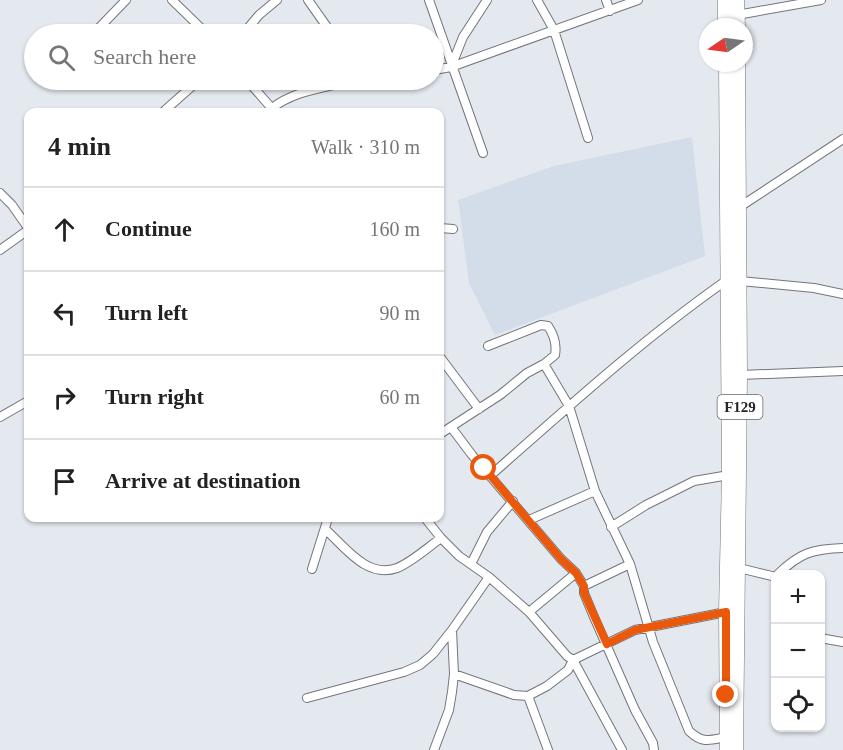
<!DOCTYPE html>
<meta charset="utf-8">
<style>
body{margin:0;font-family:Georgia,serif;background:#f6f6f6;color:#222}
.controls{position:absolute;right:18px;bottom:18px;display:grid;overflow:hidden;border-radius:12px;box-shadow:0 2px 4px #0004}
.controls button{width:54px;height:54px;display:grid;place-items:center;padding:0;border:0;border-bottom:2px solid #e0e0e0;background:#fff;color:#222;font:30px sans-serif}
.compass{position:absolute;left:699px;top:18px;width:54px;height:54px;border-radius:50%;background:#fff;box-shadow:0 2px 4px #0004;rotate:257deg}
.stop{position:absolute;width:18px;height:18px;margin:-14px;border:4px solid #ea580c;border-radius:50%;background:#fff}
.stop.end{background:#ea580c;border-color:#fff;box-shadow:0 2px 6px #0008}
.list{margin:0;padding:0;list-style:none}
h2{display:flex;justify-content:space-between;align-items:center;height:78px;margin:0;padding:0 24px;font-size:26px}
h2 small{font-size:20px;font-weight:400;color:#767676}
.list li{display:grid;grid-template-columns:39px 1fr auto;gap:18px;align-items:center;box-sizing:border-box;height:84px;padding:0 24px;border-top:2px solid #e0e0e0}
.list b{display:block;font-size:22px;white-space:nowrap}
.list em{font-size:20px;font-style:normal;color:#767676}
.icon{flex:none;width:33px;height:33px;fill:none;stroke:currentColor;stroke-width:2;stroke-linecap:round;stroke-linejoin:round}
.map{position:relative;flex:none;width:843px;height:750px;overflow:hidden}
.search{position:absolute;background:#fff;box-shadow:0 2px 4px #0004;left:24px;top:24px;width:420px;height:66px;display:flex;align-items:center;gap:15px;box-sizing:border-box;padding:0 21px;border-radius:33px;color:#767676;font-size:22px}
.panel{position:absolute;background:#fff;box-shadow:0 2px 4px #0004;left:24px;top:108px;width:420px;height:414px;border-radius:12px}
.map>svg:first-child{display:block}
</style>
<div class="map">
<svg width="843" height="750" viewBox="0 0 843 750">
<rect width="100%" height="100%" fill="#e4e8ef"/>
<!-- built -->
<path fill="#d3dce9" d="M692 137 705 256 495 335 469 283 458 200 554 166Z"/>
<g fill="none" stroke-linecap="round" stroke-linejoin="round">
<!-- street casing -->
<g stroke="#72767b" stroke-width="10">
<path id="street" d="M172 0 207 34
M308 0 332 34
M429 0 483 153
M537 0 554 30 588 138
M606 0 610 11
M737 15 821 0
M96 31 126 0
M243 34 259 15 277 0
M451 67 463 37 487 0
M434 70 451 67 638 0
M247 80 275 112
M271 109C294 90 326 88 354 80
M163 112 199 80
M0 193 12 205 28 228
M738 208 843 139
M440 228 453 229
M0 250 28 230
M740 281 814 288 843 294
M488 346 541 325 548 326C554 335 557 344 555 355L544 364 569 406 595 491 630 564 653 642 689 731C703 744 709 740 727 737
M440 357 479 409
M740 375 843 371
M0 417 28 401
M451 427 472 455 561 559 576 573 584 586 630 564
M440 434 500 395 527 373 544 364
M491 475C567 408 644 338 727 280
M425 518 441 538 459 556 489 577 529 612 567 656 573 660 622 750
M529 520 595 491
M611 527 646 505 694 481 729 475
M325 529C345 547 367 579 397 568 412 562 427 548 441 538
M471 564 487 532 513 501
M735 567 776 577
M312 569 328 518
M778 574C800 553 812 549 843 548
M584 586V593L594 617 635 710 653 743 654 750
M529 612 576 573
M820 638 843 642
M454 674 514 695 528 696 547 686 568 670 573 660 635 630 726 612
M528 696 548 750
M307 698 404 672 420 665 433 654 452 630
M434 750 449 710 452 692 454 674 452 630 489 577"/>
</g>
<!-- primary casing -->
<g stroke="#72767b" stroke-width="15">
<path id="primary" d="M725 0V27
M737 0 738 27
M726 63 729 475 726 612 727 750
M736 750 740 375 738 63"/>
</g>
<!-- street -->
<use href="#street" stroke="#fff" stroke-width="8"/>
<!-- primary -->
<use href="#primary" stroke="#fff" stroke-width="14"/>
</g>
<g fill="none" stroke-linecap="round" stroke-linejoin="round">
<!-- route -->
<path stroke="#ea580c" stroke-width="8" d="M484 468 561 559 576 573 584 586V593L607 644 635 630 726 612V695"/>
</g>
<g text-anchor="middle" stroke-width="5" stroke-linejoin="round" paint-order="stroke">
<!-- shield labels -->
<rect fill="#fff" stroke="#666768" stroke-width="1.5" x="717.5" y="395" width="45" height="24" rx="4.5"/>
<g font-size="15" font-weight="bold" fill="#242628">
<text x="740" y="412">F129</text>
</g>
</g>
</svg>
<div class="controls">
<button>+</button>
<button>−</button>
<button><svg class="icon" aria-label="locate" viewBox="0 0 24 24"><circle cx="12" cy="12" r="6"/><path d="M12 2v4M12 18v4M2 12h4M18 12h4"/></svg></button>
</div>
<svg class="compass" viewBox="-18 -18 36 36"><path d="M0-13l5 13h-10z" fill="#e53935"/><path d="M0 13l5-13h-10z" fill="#767676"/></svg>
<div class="stop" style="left:484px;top:468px"></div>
<div class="stop end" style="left:726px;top:695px"></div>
<div class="search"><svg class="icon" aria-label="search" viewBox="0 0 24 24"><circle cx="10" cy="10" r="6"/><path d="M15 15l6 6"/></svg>Search here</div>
<section class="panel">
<h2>4 min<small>Walk · 310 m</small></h2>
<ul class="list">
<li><svg class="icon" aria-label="ahead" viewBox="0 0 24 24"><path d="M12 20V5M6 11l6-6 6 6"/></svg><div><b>Continue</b></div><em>160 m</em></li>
<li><svg class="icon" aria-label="left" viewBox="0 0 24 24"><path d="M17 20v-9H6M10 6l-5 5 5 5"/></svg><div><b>Turn left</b></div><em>90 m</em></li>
<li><svg class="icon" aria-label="right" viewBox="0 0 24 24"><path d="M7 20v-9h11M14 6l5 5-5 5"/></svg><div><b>Turn right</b></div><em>60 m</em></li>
<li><svg class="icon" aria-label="arrive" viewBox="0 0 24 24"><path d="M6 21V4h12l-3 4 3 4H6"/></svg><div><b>Arrive at destination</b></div></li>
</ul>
</section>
</div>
